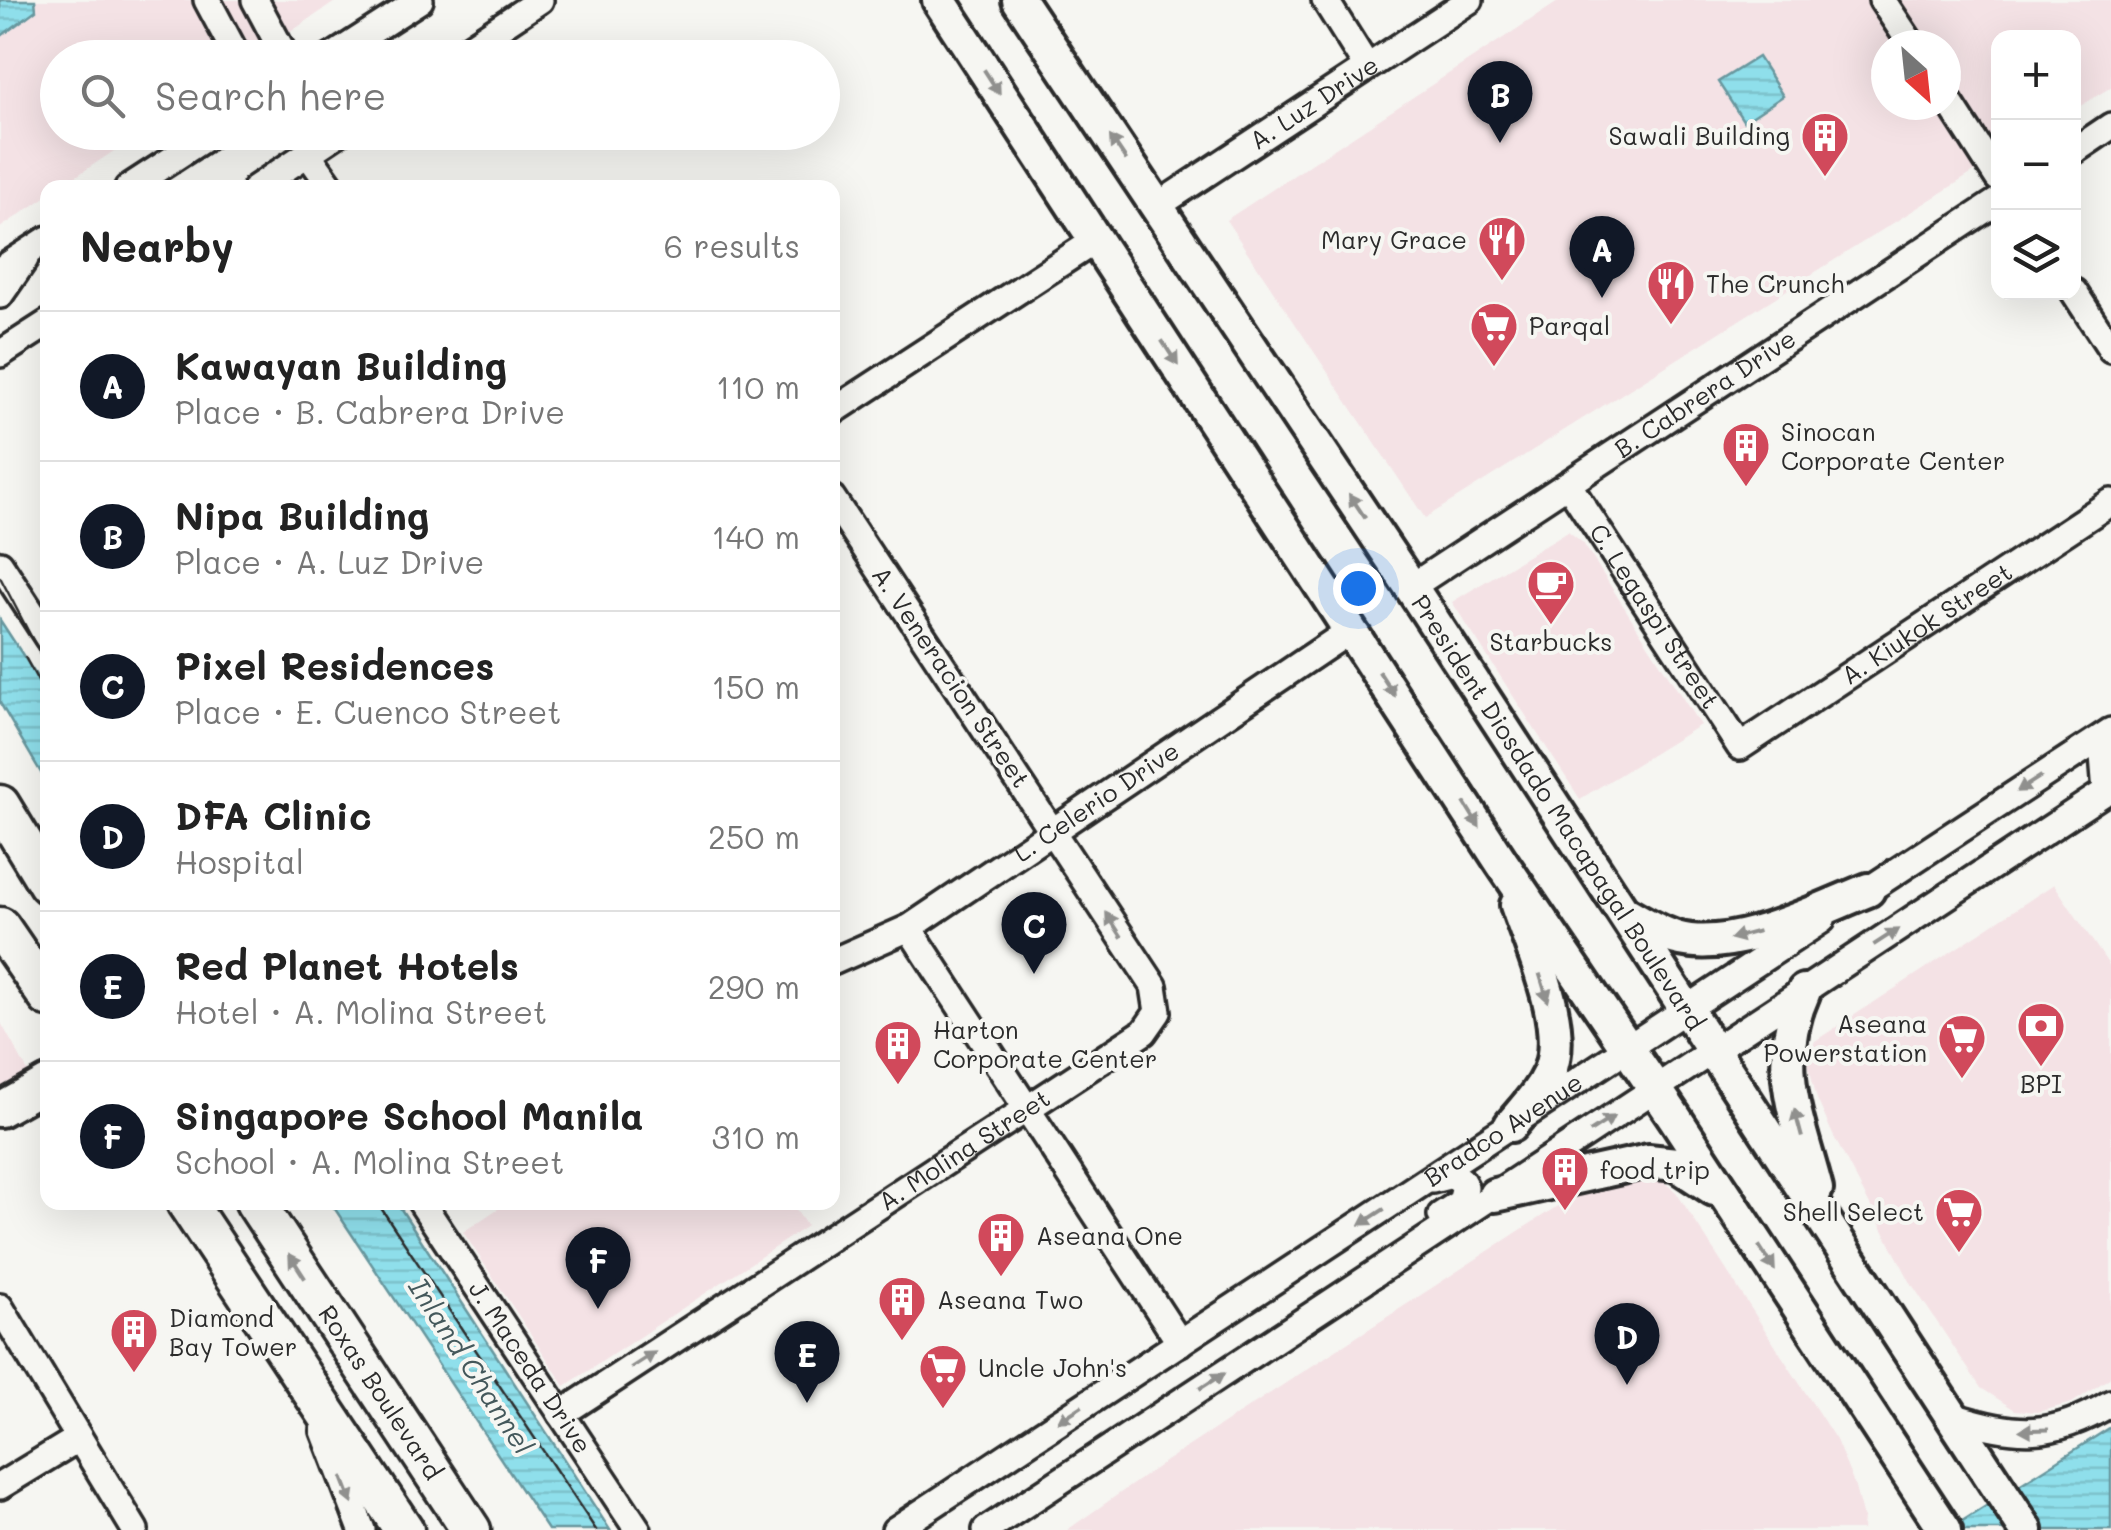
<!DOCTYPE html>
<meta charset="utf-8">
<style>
body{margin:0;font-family:Mali,sans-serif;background:#f2f2f2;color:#222}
.controls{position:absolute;right:30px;top:30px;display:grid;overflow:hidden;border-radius:20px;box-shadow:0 10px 40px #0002}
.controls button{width:90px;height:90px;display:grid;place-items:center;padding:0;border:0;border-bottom:2px solid #e0e0e0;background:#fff;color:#222;font:50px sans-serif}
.compass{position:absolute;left:1871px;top:30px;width:90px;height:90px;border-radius:50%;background:#fff;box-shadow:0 10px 40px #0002;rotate:153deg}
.you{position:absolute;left:1358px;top:588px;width:35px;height:35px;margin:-25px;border:8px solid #fff;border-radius:50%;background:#1a73e8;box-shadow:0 0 0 15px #1a73e833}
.badge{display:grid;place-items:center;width:65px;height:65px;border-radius:50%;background:#111827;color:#fff;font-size:32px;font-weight:700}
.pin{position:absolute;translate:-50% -82px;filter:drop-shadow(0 2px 5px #0008)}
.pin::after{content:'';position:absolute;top:52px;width:35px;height:30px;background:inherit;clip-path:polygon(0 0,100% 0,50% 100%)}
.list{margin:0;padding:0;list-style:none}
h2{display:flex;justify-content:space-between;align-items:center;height:130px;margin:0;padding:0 40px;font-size:42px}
h2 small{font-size:32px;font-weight:400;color:#767676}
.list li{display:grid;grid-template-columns:65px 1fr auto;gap:30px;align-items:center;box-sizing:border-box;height:150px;padding:0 40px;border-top:2px solid #e0e0e0}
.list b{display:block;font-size:38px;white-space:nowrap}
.list p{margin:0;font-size:32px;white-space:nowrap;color:#767676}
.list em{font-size:32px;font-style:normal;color:#767676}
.icon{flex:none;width:55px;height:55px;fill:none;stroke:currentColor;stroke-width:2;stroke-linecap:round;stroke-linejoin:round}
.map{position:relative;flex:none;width:2111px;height:1530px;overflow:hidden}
.search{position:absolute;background:#fff;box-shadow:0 10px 40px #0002;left:40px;top:40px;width:800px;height:110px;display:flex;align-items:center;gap:25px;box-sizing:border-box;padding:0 35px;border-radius:55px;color:#767676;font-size:38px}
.panel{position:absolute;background:#fff;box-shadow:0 10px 40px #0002;left:40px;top:180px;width:800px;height:1030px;border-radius:20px}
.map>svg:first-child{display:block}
</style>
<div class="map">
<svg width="2111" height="1530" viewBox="0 0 2111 1530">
<defs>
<pattern id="water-rules" width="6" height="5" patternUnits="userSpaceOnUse" patternTransform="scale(2.5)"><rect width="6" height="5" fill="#8fdfeb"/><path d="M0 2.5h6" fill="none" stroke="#7cc0ca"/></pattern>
</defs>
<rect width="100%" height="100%" fill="#f6f6f2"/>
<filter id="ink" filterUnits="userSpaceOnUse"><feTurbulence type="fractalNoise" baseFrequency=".01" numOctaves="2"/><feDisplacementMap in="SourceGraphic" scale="20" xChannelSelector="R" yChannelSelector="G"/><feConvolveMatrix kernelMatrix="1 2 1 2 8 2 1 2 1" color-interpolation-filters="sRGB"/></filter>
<g filter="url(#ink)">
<!-- built -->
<path fill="#f4e2e5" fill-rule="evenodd" d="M0 0H338L253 57 58 58V132L141 133 60 187 48 188 47 196 0 228Z
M1561 0H2111V87L2074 110V38H1998V157L1425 518 1226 220ZM1886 45H1946V105H1886Z
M1568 531 1583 543 1700 725 1580 799 1452 602Z
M2054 884 2111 968V1377L2072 1403 2037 1412 2015 1410 1981 1388 1911 1283 1833 1135 1817 1099 1808 1063 1809 1052 1815 1041Z
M0 1021 30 1075 0 1091Z
M1652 1178 1660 1179 1676 1192 1836 1440 1854 1484 1863 1518 1862 1530H1067L1166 1461 1579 1192 1630 1180Z
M508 1202 791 1203 807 1226 565 1386 463 1232Z"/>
<!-- water -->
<path fill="url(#water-rules)" stroke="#67979e" stroke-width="2.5" d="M0 0H35L36 10 0 37Z
M1758 57 1783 96 1744 122 1718 82Z
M0 620 47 692V783L0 703Z
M331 1203H397L610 1530H548Z
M2111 1427V1530H1948Z"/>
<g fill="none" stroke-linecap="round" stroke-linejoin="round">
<!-- minor casing -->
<g stroke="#2b2b2b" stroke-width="32">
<g id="minor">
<path d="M207 0 238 58"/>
<path d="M255 0 286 58"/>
<path d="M1325 0 1367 67"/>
<path d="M1882 0 1912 45"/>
<path d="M330 58 420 0"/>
<path d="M453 58 540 0"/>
<path d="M1946 97 1998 178"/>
<path d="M2074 151 2111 126"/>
<path d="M308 154 332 188"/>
<path d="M128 188 214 132"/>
<path d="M256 188 340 132"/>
<path id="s1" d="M1157 206 1470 0"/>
<path d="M0 270 48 239"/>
<path d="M2074 292 2111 349"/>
<path d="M0 295 25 259"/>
<path d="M0 354 48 323"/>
<path d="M832 412 1096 240"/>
<path id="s2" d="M1568 484 1740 747 2111 502"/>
<path d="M0 564 48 638"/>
<path id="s3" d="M1411 587 1998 201"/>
<path d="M2106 792 2103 755 2111 746"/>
<path d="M1856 898 2111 731"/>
<path d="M909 928 1180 1343"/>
<path id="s4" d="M832 962 909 928 1351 630"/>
<path d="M1432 1180 1452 1175 1461 1180 1465 1187 1461 1202 1441 1215"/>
<path id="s5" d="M421 1202 638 1530"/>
<path d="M0 1307 135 1530"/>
<path id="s6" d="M561 1414 1144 1032 1158 1012 1154 986 832 498"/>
<path d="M1952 1416C2017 1436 2052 1439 2111 1403"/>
<path d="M324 1431 362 1530"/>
<path d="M0 1486 79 1438"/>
<path id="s7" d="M895 1530 1822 920"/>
<path d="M986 1530 2111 788"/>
</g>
</g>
<!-- major casing -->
<g stroke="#2b2b2b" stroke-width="40">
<g id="major">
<path d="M939 0 1502 863 1675 1118 1945 1530"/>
<path id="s8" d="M1019 0 1411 587 2026 1530"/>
<path d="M1627 914C1643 923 1659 933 1676 938 1734 954 1815 911 1868 890"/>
<path d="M1804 991C1771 1064 1797 1116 1816 1189"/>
<path d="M0 1110 48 1083"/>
<path d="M1511 1125C1525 1108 1540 1093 1549 1073 1569 1027 1532 950 1517 905"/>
<path d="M1495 1195 1648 1161 1676 1164 1714 1189"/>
</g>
</g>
<!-- highway casing -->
<g stroke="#2b2b2b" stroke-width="45">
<g id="highway">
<path d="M0 805 48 884"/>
<path d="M0 927 48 997"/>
<path d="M186 1202 404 1530"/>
<path id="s9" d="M255 1202 471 1530"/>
</g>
</g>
<!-- minor -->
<use href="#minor" stroke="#f6f6f2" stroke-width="25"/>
<!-- major -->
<use href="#major" stroke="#f6f6f2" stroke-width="32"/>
<!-- highway -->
<use href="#highway" stroke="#f6f6f2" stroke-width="38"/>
<!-- tram -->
<path stroke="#2b2b2b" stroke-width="2.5" d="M0 577 48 669
M25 657 48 700
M377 1202 596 1530"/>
</g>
<!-- one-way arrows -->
<defs><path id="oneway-solid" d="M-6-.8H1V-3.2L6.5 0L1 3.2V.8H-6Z" transform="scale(2.5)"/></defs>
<g fill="#90908e">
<use href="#oneway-solid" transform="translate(992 82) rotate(57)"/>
<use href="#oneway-solid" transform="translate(1118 148) rotate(-124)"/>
<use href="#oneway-solid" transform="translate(1170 353) rotate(57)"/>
<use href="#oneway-solid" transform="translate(1357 506) rotate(-124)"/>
<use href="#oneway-solid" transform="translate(1387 684) rotate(57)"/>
<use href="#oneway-solid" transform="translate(2029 784) rotate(147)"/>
<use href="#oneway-solid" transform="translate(1472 815) rotate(58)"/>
<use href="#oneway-solid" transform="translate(1114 925) rotate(-123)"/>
<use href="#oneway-solid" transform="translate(1744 935) rotate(165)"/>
<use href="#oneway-solid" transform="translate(1886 937) rotate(-33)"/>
<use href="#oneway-solid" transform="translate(1544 988) rotate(73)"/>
<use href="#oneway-solid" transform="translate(1798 1123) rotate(-105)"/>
<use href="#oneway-solid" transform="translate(1602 1124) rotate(-33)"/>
<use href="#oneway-solid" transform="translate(1372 1217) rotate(147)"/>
<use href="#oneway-solid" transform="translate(1767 1258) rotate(57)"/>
<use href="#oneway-solid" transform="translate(297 1266) rotate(-123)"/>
<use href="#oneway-solid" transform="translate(643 1360) rotate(-33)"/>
<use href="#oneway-solid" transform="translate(1212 1381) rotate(-33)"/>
<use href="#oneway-solid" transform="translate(1070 1414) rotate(147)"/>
<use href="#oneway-solid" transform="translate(2034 1430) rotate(178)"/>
<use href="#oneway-solid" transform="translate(347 1490) rotate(69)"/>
</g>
</g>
<!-- icons -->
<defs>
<g id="building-pin" transform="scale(2.5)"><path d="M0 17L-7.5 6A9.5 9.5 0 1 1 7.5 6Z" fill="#d1495b" stroke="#f6f6f2"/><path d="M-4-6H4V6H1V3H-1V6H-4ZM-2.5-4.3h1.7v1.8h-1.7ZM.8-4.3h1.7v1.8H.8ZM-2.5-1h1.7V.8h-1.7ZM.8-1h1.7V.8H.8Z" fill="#fff"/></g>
<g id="restaurant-pin" transform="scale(2.5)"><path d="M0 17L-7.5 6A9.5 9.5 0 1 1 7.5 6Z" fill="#d1495b" stroke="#f6f6f2"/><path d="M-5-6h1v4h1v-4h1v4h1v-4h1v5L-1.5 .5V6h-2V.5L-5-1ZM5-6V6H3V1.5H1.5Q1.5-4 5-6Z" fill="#fff"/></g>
<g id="supermarket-pin" transform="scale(2.5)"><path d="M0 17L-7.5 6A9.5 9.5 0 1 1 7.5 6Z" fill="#d1495b" stroke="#f6f6f2"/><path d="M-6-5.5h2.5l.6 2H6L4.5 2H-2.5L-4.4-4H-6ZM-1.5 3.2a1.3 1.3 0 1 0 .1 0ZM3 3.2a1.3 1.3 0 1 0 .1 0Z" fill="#fff"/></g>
<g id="cafe-pin" transform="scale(2.5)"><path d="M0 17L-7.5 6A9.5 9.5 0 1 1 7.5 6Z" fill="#d1495b" stroke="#f6f6f2"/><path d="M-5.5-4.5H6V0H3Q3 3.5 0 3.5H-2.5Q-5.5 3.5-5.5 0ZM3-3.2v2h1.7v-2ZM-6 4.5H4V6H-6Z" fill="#fff"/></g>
<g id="bank-pin" transform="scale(2.5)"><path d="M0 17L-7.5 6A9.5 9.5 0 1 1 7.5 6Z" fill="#d1495b" stroke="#f6f6f2"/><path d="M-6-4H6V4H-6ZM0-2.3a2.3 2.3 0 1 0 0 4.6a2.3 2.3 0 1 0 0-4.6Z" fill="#fff"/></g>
</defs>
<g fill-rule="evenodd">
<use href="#building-pin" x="1825" y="136"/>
<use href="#restaurant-pin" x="1502" y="240"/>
<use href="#restaurant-pin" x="1671" y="284"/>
<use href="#supermarket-pin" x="1494" y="326"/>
<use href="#building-pin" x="1746" y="446"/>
<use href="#cafe-pin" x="1551" y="584"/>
<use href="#bank-pin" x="2041" y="1026"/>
<use href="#supermarket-pin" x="1962" y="1038"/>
<use href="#building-pin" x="898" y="1044"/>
<use href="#building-pin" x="1565" y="1170"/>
<use href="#supermarket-pin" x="1959" y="1212"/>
<use href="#building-pin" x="1001" y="1236"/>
<use href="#building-pin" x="902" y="1300"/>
<use href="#building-pin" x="134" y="1332"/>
<use href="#supermarket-pin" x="943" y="1368"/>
</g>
<g text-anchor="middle" stroke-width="8" stroke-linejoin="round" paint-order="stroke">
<!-- street labels -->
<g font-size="25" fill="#2b2b2b" stroke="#f6f6f2">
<text dy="9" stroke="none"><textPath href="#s1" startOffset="188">A. Luz Drive</textPath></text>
<text dy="9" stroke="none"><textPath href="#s3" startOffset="352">B. Cabrera Drive</textPath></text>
<text dy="9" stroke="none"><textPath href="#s2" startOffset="158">C. Legaspi Street</textPath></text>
<text dy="9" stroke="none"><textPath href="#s2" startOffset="538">A. Kiukok Street</textPath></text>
<text transform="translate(951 677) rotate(56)" y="9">A. Veneracion Street</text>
<text dy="9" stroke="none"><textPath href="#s4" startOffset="310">L. Celerio Drive</textPath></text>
<text dy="9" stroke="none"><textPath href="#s8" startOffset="975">President Diosdado Macapagal Boulevard</textPath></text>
<text dy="9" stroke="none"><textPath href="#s7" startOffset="728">Bradco Avenue</textPath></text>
<text dy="9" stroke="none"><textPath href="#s6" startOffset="482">A. Molina Street</textPath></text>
<text dy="9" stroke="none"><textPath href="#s5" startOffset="198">J. Maceda Drive</textPath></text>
<text dy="9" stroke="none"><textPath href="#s9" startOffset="228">Roxas Boulevard</textPath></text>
</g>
<!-- poi labels -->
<g font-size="25" fill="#2b2b2b" stroke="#f6f6f2" text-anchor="start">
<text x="1790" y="145" text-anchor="end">Sawali Building</text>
<text x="1467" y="249" text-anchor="end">Mary Grace</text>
<text x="1706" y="293">The Crunch</text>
<text x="1529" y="335">Parqal</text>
<text x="1781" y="441">Sinocan<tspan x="1781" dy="29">Corporate Center</tspan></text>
<text x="1551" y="651" text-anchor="middle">Starbucks</text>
<text x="1927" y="1033" text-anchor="end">Aseana<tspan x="1927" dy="29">Powerstation</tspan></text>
<text x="933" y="1039">Harton<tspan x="933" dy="29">Corporate Center</tspan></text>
<text x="2041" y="1093" text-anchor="middle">BPI</text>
<text x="1600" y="1179">food trip</text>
<text x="1924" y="1221" text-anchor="end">Shell Select</text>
<text x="1036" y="1245">Aseana One</text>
<text x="937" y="1309">Aseana Two</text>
<text x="169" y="1327">Diamond<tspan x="169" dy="29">Bay Tower</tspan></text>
<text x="978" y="1377">Uncle John's</text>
</g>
<!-- water labels -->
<g font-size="28" font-style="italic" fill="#44585b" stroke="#f6f6f2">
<text transform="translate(471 1366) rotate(57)" y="10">Inland Channel</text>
</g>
</g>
</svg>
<div class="controls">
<button>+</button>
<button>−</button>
<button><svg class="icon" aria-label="layers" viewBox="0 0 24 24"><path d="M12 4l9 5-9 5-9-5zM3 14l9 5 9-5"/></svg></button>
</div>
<svg class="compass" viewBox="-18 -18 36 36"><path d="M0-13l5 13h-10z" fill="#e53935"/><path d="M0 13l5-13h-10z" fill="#767676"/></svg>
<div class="you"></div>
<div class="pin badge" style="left:1602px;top:298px">A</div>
<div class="pin badge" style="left:1500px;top:143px">B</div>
<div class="pin badge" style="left:1034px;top:974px">C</div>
<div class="pin badge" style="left:1627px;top:1385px">D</div>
<div class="pin badge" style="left:807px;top:1403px">E</div>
<div class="pin badge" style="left:598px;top:1309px">F</div>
<div class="search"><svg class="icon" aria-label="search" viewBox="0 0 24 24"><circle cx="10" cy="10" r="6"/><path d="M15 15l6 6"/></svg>Search here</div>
<section class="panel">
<h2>Nearby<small>6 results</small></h2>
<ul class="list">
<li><span class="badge">A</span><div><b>Kawayan Building</b><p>Place · B. Cabrera Drive</p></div><em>110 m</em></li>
<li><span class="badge">B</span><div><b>Nipa Building</b><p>Place · A. Luz Drive</p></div><em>140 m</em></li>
<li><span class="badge">C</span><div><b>Pixel Residences</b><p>Place · E. Cuenco Street</p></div><em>150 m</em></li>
<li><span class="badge">D</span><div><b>DFA Clinic</b><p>Hospital</p></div><em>250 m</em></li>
<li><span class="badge">E</span><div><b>Red Planet Hotels</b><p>Hotel · A. Molina Street</p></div><em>290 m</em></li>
<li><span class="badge">F</span><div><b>Singapore School Manila</b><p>School · A. Molina Street</p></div><em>310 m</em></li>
</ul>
</section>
</div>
